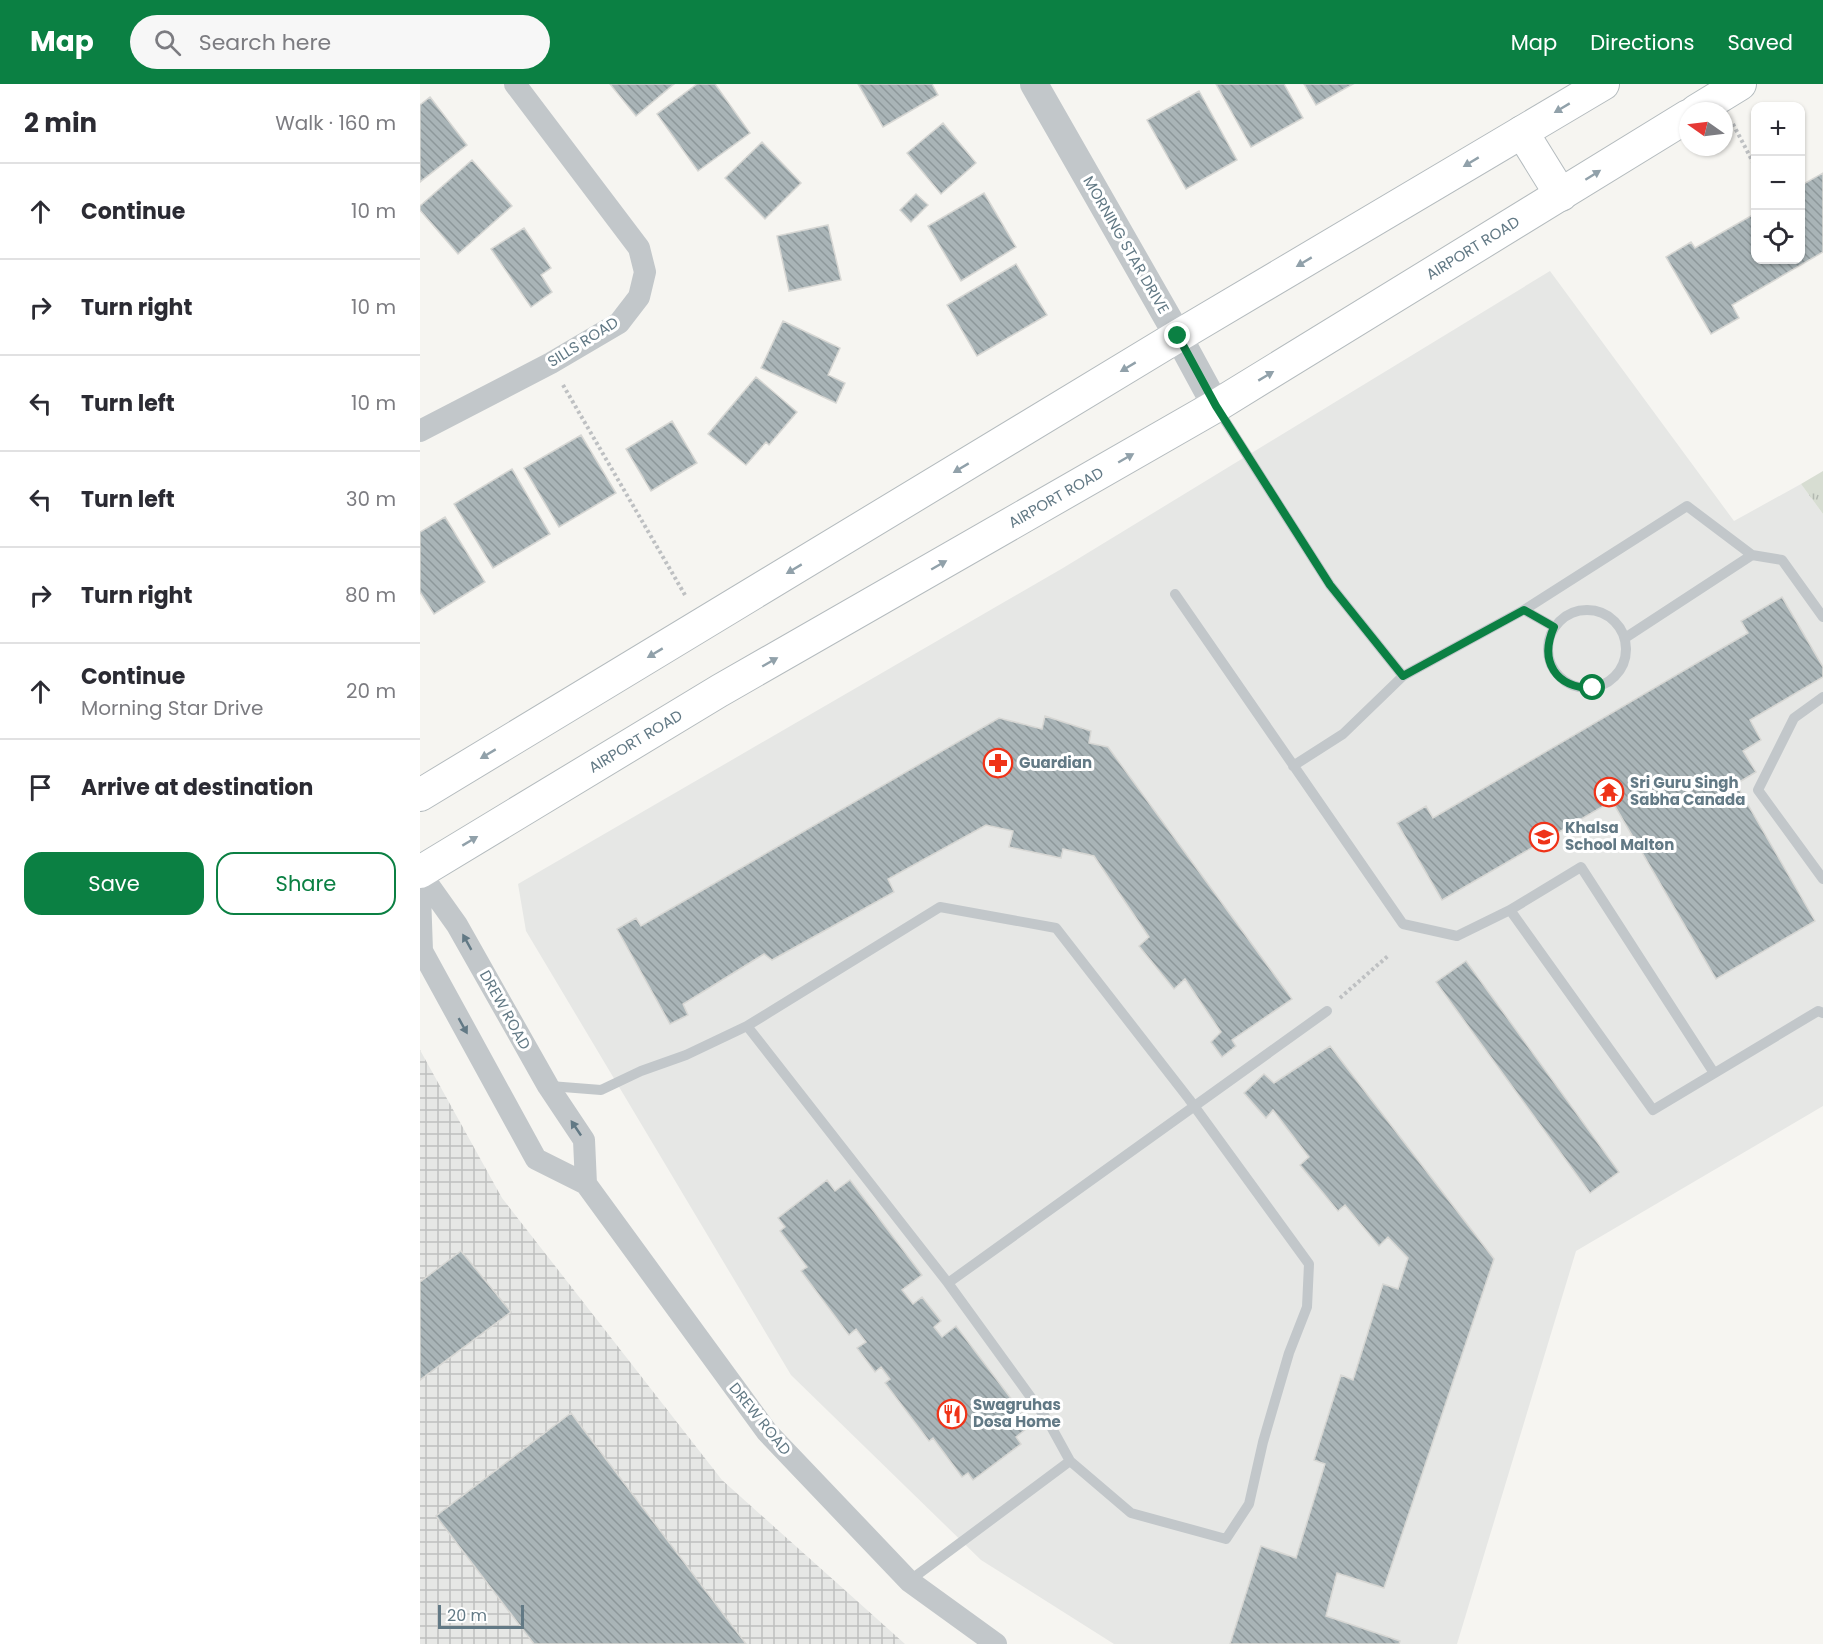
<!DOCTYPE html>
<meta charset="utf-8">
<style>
body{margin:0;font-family:Poppins,sans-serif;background:#f7f7f7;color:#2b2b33}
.controls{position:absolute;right:18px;top:18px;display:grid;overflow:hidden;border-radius:12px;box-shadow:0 2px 4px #0004}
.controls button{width:54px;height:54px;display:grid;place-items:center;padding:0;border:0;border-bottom:2px solid #e1e1e2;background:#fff;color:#2b2b33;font:30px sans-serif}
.compass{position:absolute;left:1259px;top:18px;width:54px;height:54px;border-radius:50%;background:#fff;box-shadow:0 2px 4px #0004;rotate:284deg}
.scale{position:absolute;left:18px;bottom:15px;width:86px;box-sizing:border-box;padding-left:6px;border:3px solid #627985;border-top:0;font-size:16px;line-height:21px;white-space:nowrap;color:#627985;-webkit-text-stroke:4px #fff;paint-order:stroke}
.stop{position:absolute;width:18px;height:18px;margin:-14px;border:4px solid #0b8043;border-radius:50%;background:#fff}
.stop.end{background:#0b8043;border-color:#fff;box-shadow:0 2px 6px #0008}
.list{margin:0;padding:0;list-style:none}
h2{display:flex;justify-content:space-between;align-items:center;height:78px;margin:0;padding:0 24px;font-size:26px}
h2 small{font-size:20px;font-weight:400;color:#7c7c81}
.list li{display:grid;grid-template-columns:39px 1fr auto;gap:18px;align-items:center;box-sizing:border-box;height:96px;padding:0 24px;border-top:2px solid #e1e1e2}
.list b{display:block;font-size:22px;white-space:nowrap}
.list p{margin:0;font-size:20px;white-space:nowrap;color:#7c7c81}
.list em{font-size:20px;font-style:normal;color:#7c7c81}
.actions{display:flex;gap:12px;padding:18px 24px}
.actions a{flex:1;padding:14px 0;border:2px solid #0b8043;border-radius:18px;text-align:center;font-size:21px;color:#0b8043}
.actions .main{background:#0b8043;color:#fff}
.icon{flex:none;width:33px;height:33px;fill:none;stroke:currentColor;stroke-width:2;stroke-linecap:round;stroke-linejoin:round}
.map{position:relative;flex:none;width:1403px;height:1560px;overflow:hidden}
header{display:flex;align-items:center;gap:36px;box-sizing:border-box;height:84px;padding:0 30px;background:#0b8043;color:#fff}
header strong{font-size:28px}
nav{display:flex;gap:33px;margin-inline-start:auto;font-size:21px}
.search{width:420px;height:54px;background:#f7f7f7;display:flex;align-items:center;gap:15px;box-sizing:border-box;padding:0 21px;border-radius:33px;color:#7c7c81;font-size:22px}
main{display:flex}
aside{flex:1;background:#fff}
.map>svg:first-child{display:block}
</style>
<header>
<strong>Map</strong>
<div class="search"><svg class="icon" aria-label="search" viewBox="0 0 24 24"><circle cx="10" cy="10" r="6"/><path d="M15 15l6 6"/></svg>Search here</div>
<nav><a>Map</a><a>Directions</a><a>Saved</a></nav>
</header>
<main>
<aside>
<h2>2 min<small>Walk · 160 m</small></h2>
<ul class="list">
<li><svg class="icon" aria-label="ahead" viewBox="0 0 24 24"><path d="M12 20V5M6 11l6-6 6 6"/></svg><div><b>Continue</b></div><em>10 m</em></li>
<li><svg class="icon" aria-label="right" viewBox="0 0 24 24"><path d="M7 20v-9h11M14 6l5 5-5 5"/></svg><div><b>Turn right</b></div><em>10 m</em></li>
<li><svg class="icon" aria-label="left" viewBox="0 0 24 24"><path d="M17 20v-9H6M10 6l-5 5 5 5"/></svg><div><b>Turn left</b></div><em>10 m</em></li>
<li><svg class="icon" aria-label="left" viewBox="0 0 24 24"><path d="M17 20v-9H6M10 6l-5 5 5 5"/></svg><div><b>Turn left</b></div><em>30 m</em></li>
<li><svg class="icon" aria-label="right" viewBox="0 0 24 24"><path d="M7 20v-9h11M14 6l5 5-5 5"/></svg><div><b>Turn right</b></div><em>80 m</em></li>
<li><svg class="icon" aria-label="ahead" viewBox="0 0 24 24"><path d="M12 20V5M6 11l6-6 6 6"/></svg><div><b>Continue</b><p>Morning Star Drive</p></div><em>20 m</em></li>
<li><svg class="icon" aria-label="arrive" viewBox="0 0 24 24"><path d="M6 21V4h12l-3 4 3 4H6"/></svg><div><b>Arrive at destination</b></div></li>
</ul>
<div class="actions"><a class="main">Save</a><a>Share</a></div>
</aside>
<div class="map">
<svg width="1403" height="1560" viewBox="0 0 1403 1560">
<defs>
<pattern id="industrial-grid" width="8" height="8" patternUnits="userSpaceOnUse" patternTransform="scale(1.5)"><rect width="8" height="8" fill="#e6e7e5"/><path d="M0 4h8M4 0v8" fill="none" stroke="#bec0bf"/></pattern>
<pattern id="park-tufts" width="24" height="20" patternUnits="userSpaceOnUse" patternTransform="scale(1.5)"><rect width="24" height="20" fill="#d7ddd2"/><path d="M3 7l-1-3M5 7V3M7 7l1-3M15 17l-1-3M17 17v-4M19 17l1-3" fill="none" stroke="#b2b8b0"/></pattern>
<pattern id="building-back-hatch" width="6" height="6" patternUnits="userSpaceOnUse" patternTransform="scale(1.5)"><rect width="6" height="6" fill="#a9b4b7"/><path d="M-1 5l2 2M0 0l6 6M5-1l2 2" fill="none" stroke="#8d979a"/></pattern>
</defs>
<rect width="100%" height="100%" fill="#f6f5f1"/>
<!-- built -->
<path fill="#e6e7e5" d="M1130 187 1314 437 1381 400 1403 430V1022L1156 1167 1037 1560H694L561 1476 371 1291 106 847 98 800 643 484Z"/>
<!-- industrial -->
<path fill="url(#industrial-grid)" d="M0 966 82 1114 302 1396 485 1560H0Z"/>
<!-- park -->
<path fill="url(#park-tufts)" d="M1403 387V430L1381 400Z"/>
<!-- building -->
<path fill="url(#building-back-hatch)" stroke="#d7d7d4" stroke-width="1.5" d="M190 0H254L216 32Z
M277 0H295L330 49 278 87 237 30Z
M438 0H512L518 11 463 43Z
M796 0H864L883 34 831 63Z
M884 0H933L896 21Z
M779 7 817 76 766 105 727 36Z
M10 13 47 61 0 98V21Z
M523 39 556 79 521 110 487 69Z
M342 58 381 99 345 135 305 94Z
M52 76 92 122 38 170 0 126V122Z
M1403 89V168L1312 221 1319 234 1291 250 1246 173 1271 158 1275 164 1336 129V176H1380V102Z
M564 109 596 163 541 197 508 142Z
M496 110 508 121 491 138 480 126Z
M408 141 421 196 369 207 357 152Z
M104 144 131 184 121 191 132 208 111 223 71 165Z
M596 180 627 231 557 272 527 221Z
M363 237 420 264 408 291 425 299 416 319 341 284Z
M336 293 377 328 349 361 346 358 326 381 288 350Z
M252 337 277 379 231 407 206 365Z
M161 351 196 409 139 443 104 384Z
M92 385 130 450 73 484 34 420Z
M25 433 65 498 14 530 0 508V448Z
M1362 513 1403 583V593L1330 636 1341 656 1323 667 1336 688 1316 700 1395 837 1296 895 1192 717 1022 816 977 739 1006 722 1013 734 1328 549 1321 537Z
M625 632 671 647 669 659 688 663 872 915 812 956 816 962 802 973 791 958 801 948 765 895 754 905 719 862 729 853 674 772 643 765 641 774 589 763 593 747 566 741 468 795 474 808 352 876 344 870 263 920 268 931 250 940 197 845 216 834 221 842 579 634 622 645Z
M1046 877 1199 1088 1170 1109 1016 898Z
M910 962 1074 1175 964 1504 917 1489 906 1532 980 1557 979 1560H810L841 1462 876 1474 905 1380 894 1376 921 1291 933 1296 963 1200 978 1205 988 1174 968 1153 959 1162 925 1121 918 1127 880 1081 889 1073 853 1026 846 1034 824 1009 844 990 854 999Z
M407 1096 415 1107 430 1096 502 1191 482 1206 493 1220 502 1213 521 1237 514 1243 522 1253 536 1242 611 1341 596 1353 601 1360 553 1396 548 1389 542 1393 513 1354 509 1357 465 1299 470 1295 461 1283 455 1288 437 1264 446 1258 436 1245 429 1251 381 1187 387 1183 360 1147 365 1143 358 1134Z
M41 1167 91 1228 0 1296V1198Z
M151 1329 326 1560H114L16 1432Z"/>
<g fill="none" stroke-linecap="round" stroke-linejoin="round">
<!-- secondary casing -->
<g stroke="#b4bbbe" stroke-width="34">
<g id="secondary">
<path d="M1276 27 1320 0"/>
<path d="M1102 48 1141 111"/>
<path d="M0 711 758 252 1183 0"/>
<path id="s1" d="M0 788 299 607 796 322 1268 32"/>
</g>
</g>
<!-- path -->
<path stroke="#bec0c2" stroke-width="4" stroke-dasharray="3 3" stroke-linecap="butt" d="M1313 40 1336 84
M143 301 265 511
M920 914 969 871"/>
<!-- service -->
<path stroke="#c2c7ca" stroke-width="10" d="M797 324 910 501 983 592 1104 526 1267 422 1332 471 1205 554
M1332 471 1362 476 1403 533
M755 510 983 840 1037 852 1090 826 1233 1026 1398 927 1403 929
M1128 565a39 39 0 1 1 78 0a39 39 0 1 1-78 0Z
M1104 526 1134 543
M1403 613 1374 634 1338 706 1403 795
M873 682 923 650 983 592
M1090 826 1161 783 1294 989
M327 942 520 823 636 844 769 1015 889 1180 887 1223 869 1269 843 1358 829 1420 806 1455 711 1429 650 1377
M130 1002 181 1006 221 987 266 971 327 942 528 1199 628 1337 650 1377 489 1497
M528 1199 907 927"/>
<!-- minor -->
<path stroke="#c2c7ca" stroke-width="22" d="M0 347 131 279 199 239 219 213 225 188 219 164 95 0
M0 789 37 841 128 1002 164 1056 166 1100
M0 810 2 867 116 1075 166 1100 347 1348 489 1497 576 1560"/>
<!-- tertiary -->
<path stroke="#c2c7ca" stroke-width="28" d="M614 0 758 252 796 322"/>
<!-- secondary -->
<use href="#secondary" stroke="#fff" stroke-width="32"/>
</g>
<!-- one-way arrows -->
<defs><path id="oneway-solid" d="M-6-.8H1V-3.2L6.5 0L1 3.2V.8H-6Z" transform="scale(1.5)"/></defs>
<g fill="#91a1aa">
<use href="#oneway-solid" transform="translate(1142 24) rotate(149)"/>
<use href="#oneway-solid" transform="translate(1051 78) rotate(149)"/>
<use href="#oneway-solid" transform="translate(1173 91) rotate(-32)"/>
<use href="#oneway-solid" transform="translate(884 178) rotate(149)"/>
<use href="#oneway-solid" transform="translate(708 283) rotate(149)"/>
<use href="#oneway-solid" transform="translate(846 292) rotate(-31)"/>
<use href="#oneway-solid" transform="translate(706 374) rotate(-30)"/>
<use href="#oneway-solid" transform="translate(541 384) rotate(149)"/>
<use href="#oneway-solid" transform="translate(519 481) rotate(-30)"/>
<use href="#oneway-solid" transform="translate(374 485) rotate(149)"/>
<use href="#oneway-solid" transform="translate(235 569) rotate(149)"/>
<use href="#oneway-solid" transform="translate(350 578) rotate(-30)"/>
<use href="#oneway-solid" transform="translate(68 670) rotate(149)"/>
<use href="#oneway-solid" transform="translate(50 757) rotate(-31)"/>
</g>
<g fill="#627985">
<use href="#oneway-solid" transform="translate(47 858) rotate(-119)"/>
<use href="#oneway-solid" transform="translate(43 942) rotate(61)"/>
<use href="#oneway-solid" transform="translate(156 1044) rotate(-124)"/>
</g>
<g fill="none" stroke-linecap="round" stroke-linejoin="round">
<!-- route -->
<path stroke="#0b8043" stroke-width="8" d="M758 252 796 322 910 501 983 592 1104 526 1134 543C1119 577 1135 604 1173 604"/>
</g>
<!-- icons -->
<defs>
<g id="pharmacy-ring" transform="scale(1.5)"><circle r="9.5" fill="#fff" stroke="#ef3318" stroke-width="1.5"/><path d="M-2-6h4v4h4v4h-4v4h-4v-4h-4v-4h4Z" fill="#ef3318"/></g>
<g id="temple-ring" transform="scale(1.5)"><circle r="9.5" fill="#fff" stroke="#ef3318" stroke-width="1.5"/><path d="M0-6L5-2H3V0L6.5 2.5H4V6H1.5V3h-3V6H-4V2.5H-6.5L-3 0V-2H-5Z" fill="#ef3318"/></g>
<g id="school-ring" transform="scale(1.5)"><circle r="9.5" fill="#fff" stroke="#ef3318" stroke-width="1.5"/><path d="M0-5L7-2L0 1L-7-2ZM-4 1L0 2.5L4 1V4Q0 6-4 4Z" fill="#ef3318"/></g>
<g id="restaurant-ring" transform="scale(1.5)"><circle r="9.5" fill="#fff" stroke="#ef3318" stroke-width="1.5"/><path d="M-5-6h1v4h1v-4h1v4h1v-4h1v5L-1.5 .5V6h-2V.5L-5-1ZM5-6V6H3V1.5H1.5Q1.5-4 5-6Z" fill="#ef3318"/></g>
</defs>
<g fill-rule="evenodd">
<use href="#pharmacy-ring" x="578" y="679"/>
<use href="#temple-ring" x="1189" y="708"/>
<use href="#school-ring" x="1124" y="753"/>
<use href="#restaurant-ring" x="532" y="1330"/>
</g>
<g text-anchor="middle" stroke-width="6" stroke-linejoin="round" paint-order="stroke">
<!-- street labels -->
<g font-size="15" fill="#627985" stroke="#fff">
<text transform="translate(706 161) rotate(60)" y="5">MORNING STAR DRIVE</text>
<text dy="5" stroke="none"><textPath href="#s1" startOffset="1224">AIRPORT ROAD</textPath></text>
<text transform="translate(163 258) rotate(-32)" y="5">SILLS ROAD</text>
<text dy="5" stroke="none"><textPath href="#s1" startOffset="738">AIRPORT ROAD</textPath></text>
<text dy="5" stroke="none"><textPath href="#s1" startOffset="252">AIRPORT ROAD</textPath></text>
<text transform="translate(85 926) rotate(61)" y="5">DREW ROAD</text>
<text transform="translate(340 1335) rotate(51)" y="5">DREW ROAD</text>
</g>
<!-- poi labels -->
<g font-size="15" font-weight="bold" fill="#627985" stroke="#fff" text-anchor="start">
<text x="599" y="684">Guardian</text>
<text x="1210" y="704">Sri Guru Singh<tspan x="1210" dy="17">Sabha Canada</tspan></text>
<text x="1145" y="749">Khalsa<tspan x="1145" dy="17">School Malton</tspan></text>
<text x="553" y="1326">Swagruhas<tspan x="553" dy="17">Dosa Home</tspan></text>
</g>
</g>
</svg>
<div class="controls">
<button>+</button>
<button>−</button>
<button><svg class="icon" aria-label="locate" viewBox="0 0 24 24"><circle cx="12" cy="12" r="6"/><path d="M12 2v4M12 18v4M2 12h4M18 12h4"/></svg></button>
</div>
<svg class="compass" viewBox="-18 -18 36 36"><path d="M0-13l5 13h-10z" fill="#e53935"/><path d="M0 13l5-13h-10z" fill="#7c7c81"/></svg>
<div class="scale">20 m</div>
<div class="stop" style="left:1173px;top:604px"></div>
<div class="stop end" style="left:758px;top:252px"></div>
</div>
</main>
